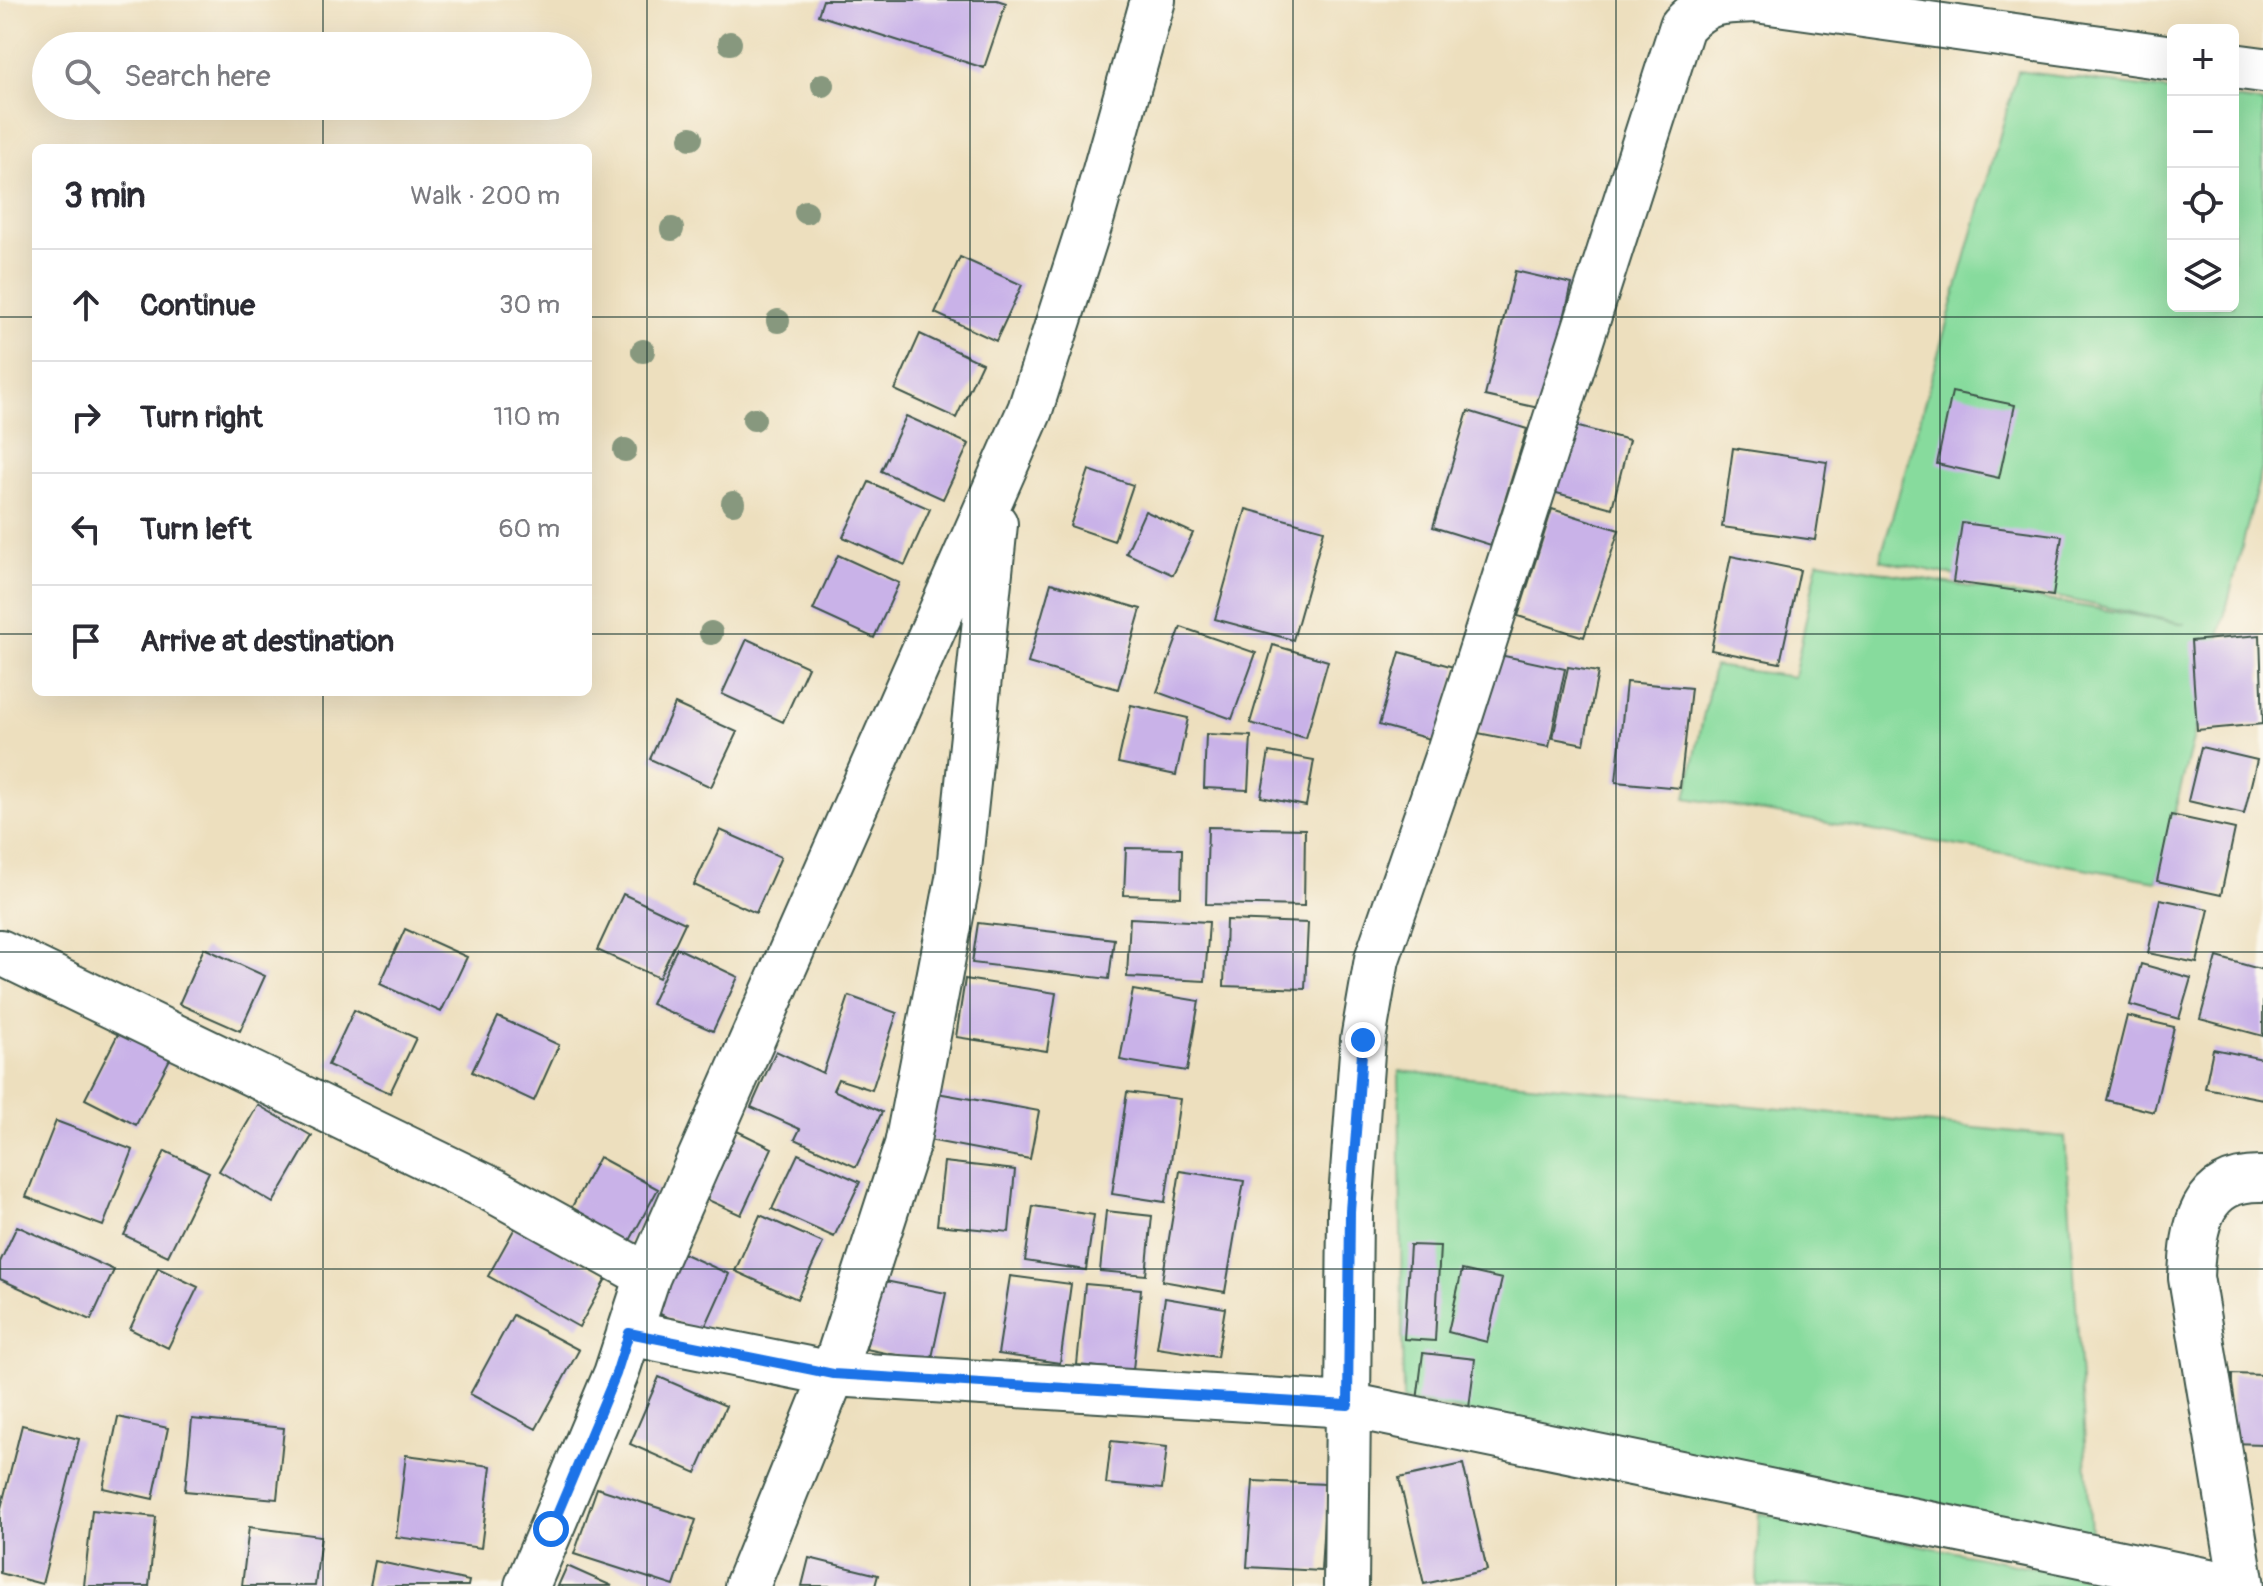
<!DOCTYPE html>
<meta charset="utf-8">
<style>
body{margin:0;font-family:Pangolin,sans-serif;background:#f2f2f3;color:#2b2b33}
.controls{position:absolute;right:24px;top:24px;display:grid;overflow:hidden;border-radius:12px;box-shadow:0 8px 32px #0002}
.controls button{width:72px;height:72px;display:grid;place-items:center;padding:0;border:0;border-bottom:2px solid #e1e1e2;background:#fff;color:#2b2b33;font:40px sans-serif}
.stop{position:absolute;width:24px;height:24px;margin:-18px;border:6px solid #1a73e8;border-radius:50%;background:#fff}
.stop.end{background:#1a73e8;border-color:#fff;box-shadow:0 2px 8px #0008}
.list{margin:0;padding:0;list-style:none}
h2{display:flex;justify-content:space-between;align-items:center;height:104px;margin:0;padding:0 32px;font-size:34px}
h2 small{font-size:26px;font-weight:400;color:#7c7c81}
.list li{display:grid;grid-template-columns:52px 1fr auto;gap:24px;align-items:center;box-sizing:border-box;height:112px;padding:0 32px;border-top:2px solid #e1e1e2}
.list b{display:block;font-size:30px;white-space:nowrap}
.list em{font-size:26px;font-style:normal;color:#7c7c81}
.icon{flex:none;width:44px;height:44px;fill:none;stroke:currentColor;stroke-width:2;stroke-linecap:round;stroke-linejoin:round}
.map{position:relative;flex:none;width:2263px;height:1586px;overflow:hidden}
.search{position:absolute;background:#fff;box-shadow:0 8px 32px #0002;left:32px;top:32px;width:560px;height:88px;display:flex;align-items:center;gap:20px;box-sizing:border-box;padding:0 28px;border-radius:44px;color:#7c7c81;font-size:30px}
.panel{position:absolute;background:#fff;box-shadow:0 8px 32px #0002;left:32px;top:144px;width:560px;height:552px;border-radius:12px}
.map>svg:first-child{display:block}
</style>
<div class="map">
<svg width="2263" height="1586" viewBox="0 0 2263 1586">
<rect width="100%" height="100%" fill="#fbf7ec"/>
<filter id="ink" filterUnits="userSpaceOnUse"><feTurbulence type="fractalNoise" baseFrequency=".0125" numOctaves="2"/><feDisplacementMap in="SourceGraphic" scale="16" xChannelSelector="R" yChannelSelector="G"/><feConvolveMatrix kernelMatrix="1 2 1 2 8 2 1 2 1" color-interpolation-filters="sRGB"/></filter>
<filter id="wash" filterUnits="userSpaceOnUse"><feTurbulence type="fractalNoise" baseFrequency=".006" numOctaves="4" result="noise"/><feDisplacementMap in="SourceGraphic" scale="32" xChannelSelector="R" yChannelSelector="G"/><feGaussianBlur stdDeviation="1.8" result="paint"/><feColorMatrix in="noise" values="0 0 0 0 0 0 0 0 0 0 0 0 0 0 0 0 0 1.4 0 .05"/><feComposite in="paint" operator="in"/></filter>
<g filter="url(#wash)">
<rect width="100%" height="100%" fill="#eddfbe"/>
<!-- green -->
<path fill="#87db9d" stroke="#538c68" stroke-width="2" d="M2018 71 2173 91V306H2233V99L2263 103V464L2157 881 1686 798 1714 666 1794 677 1818 561 2186 624 1880 560Z
M1399 1071 2065 1137 2091 1533 1403 1400Z
M1759 1513 2125 1586H1757Z"/>
<g id="blocks">
<!-- building -->
<path fill="#c9b2e8" d="M823 0H997L1006 3 984 68 818 15Z
M960 257 1022 285 996 341 935 313Z
M1515 271 1572 284 1543 409 1485 396Z
M920 334 982 363 956 418 895 390Z
M1952 392 2015 405 1999 478 1937 464Z
M1468 411 1527 429 1491 545 1433 527Z
M906 416 969 444 943 499 881 471Z
M1571 425 1629 440 1612 508 1553 492Z
M1733 448 1827 462 1815 540 1722 527Z
M1089 470 1133 485 1114 541 1070 526Z
M869 482 930 509 905 565 843 537Z
M1246 509 1324 530 1293 640 1215 619Z
M1552 509 1619 530 1584 637 1518 616Z
M1145 511 1193 533 1173 575 1126 553Z
M1962 523 2062 536 2053 596 1953 582Z
M838 555 899 583 874 638 813 610Z
M1731 556 1800 570 1780 663 1711 650Z
M1051 583 1141 609 1118 689 1028 663Z
M1181 627 1256 653 1232 719 1157 692Z
M2260 635 2263 724 2197 730 2191 641Z
M747 639 808 667 783 722 722 694Z
M1273 645 1328 661 1306 738 1250 723Z
M1400 652 1457 668 1437 741 1379 725Z
M1495 654 1565 669 1549 747 1478 733Z
M1568 667 1598 672 1584 744 1553 738Z
M1626 682 1691 688 1680 788 1616 782Z
M675 704 737 732 711 787 650 759Z
M1131 705 1188 718 1176 775 1118 763Z
M1206 734 1251 736 1248 790 1204 788Z
M2201 747 2257 760 2244 814 2188 801Z
M1269 752 1314 760 1306 806 1261 797Z
M2171 815 2235 829 2221 895 2157 881Z
M1208 827 1305 829 1304 906 1206 904Z
M720 830 781 857 756 913 694 885Z
M1126 848 1182 849 1181 897 1124 895Z
M623 894 685 923 659 978 597 950Z
M2160 899 2209 909 2197 963 2148 953Z
M1130 918 1209 922 1205 981 1127 977Z
M1226 920 1308 923 1305 989 1224 986Z
M978 923 1114 939 1109 979 972 963Z
M405 929 467 957 441 1012 380 984Z
M204 948 265 976 240 1031 179 1004Z
M677 948 738 977 713 1031 651 1004Z
M2217 957 2263 970V1036L2200 1019Z
M2141 964 2191 978 2179 1019 2130 1005Z
M965 979 1056 993 1047 1051 956 1037Z
M1133 990 1199 1001 1187 1071 1120 1060Z
M849 996 897 1013 872 1090 838 1079 833 1090 882 1112 856 1167 795 1139 800 1129 751 1107 776 1051 823 1073Z
M354 1010 416 1038 390 1093 328 1065Z
M2127 1016 2174 1027 2154 1112 2106 1100Z
M498 1017 559 1045 534 1101 472 1072Z
M120 1030 172 1055 136 1125 85 1099Z
M2213 1049 2263 1059V1099L2205 1088Z
M1127 1092 1180 1099 1165 1202 1112 1194Z
M937 1093 1039 1111 1030 1159 928 1140Z
M258 1105 312 1136 273 1203 219 1171Z
M56 1121 133 1150 103 1226 26 1197Z
M737 1131 772 1148 741 1215 706 1199Z
M165 1151 209 1172 168 1256 124 1235Z
M798 1154 860 1182 834 1237 772 1209Z
M599 1157 658 1189 627 1246 568 1214Z
M944 1162 1015 1170 1009 1232 937 1225Z
M1180 1171 1244 1181 1225 1292 1162 1281Z
M1033 1206 1094 1215 1086 1270 1025 1261Z
M1106 1211 1152 1216 1146 1275 1100 1271Z
M760 1215 823 1243 797 1299 735 1271Z
M17 1226 114 1270 91 1320 0 1279V1262Z
M516 1226 607 1277 579 1327 488 1276Z
M1410 1245 1440 1246 1435 1341 1404 1339Z
M680 1252 729 1274 702 1334 654 1311Z
M158 1268 198 1287 168 1348 130 1329Z
M1462 1270 1502 1279 1487 1342 1448 1332Z
M1010 1276 1071 1284 1060 1363 998 1354Z
M880 1280 946 1293 931 1362 866 1349Z
M1085 1284 1141 1289 1133 1370 1077 1365Z
M1165 1298 1225 1308 1217 1357 1157 1348Z
M513 1315 579 1350 536 1429 470 1394Z
M1423 1353 1475 1359 1469 1408 1417 1401Z
M2232 1374 2263 1375V1444L2231 1443Z
M659 1377 726 1406 696 1473 630 1444Z
M118 1417 168 1428 153 1499 103 1488Z
M192 1419 284 1428 277 1499 185 1491Z
M22 1425 79 1439 42 1584 0 1573V1512Z
M1111 1441 1167 1447 1162 1489 1106 1484Z
M406 1455 491 1466 481 1548 396 1537Z
M1463 1464 1487 1570 1424 1584 1399 1478Z
M1253 1481 1326 1484 1321 1571 1247 1567Z
M597 1488 696 1520 674 1586 574 1554Z
M92 1510 156 1517 149 1586H84Z
M249 1527 321 1536 315 1586H242Z
M809 1558 878 1575 875 1586H802Z
M375 1561 469 1581 468 1586H370Z
M567 1566 612 1586H558Z"/>
</g>
</g>
<g filter="url(#ink)">
<use href="#blocks" fill-opacity="0" stroke="#3e5549" stroke-width="2"/>
<g fill="none" stroke-linecap="round" stroke-linejoin="round">
<!-- minor casing -->
<g stroke="#3e5549" stroke-width="48">
<path id="minor" d="M2233 66 2263 70
M0 952 493 1190 648 1276
M629 1333 833 1374 1348 1405 1350 1211 1363 1040 1377 959 1449 751 1682 26C1707 0 1719 1 1756 0L2173 58
M527 1586 616 1374 648 1276 1030 410 1092 217 1153 0
M747 1586 833 1374 907 1145 958 879 995 524
M1346 1586 1348 1405 2233 1586
M2242 1586 2191 1277C2193 1227 2200 1177 2263 1179"/>
</g>
<!-- minor -->
<use href="#minor" stroke="#fff" stroke-width="44"/>
</g>
<!-- trees -->
<g fill="#87987e">
<circle cx="730" cy="43" r="12"/>
<circle cx="823" cy="85" r="12"/>
<circle cx="691" cy="138" r="12"/>
<circle cx="806" cy="212" r="12"/>
<circle cx="672" cy="229" r="12"/>
<circle cx="778" cy="321" r="12"/>
<circle cx="643" cy="351" r="12"/>
<circle cx="754" cy="419" r="12"/>
<circle cx="625" cy="450" r="12"/>
<circle cx="733" cy="503" r="12"/>
<circle cx="711" cy="633" r="12"/>
</g>
</g>
<g fill="none" stroke-linecap="round" stroke-linejoin="round" filter="url(#ink)">
<!-- route -->
<path stroke="#1a73e8" stroke-width="10" d="M551 1529 616 1374 629 1333 833 1374 1348 1405 1350 1211 1363 1040"/>
</g>
<!-- grid -->
<path fill="none" stroke="#1f3d34" stroke-width="2" stroke-opacity="0.55" d="M323 0V46M647 0V1586M970 0V1586M1293 0V1586M1616 0V1586M1940 0V1586M323 106V148M0 317H36M588 317H2263M0 634H36M588 634H2263M323 692V1586M0 952H2263M0 1269H2263"/>
</svg>
<div class="controls">
<button>+</button>
<button>−</button>
<button><svg class="icon" aria-label="locate" viewBox="0 0 24 24"><circle cx="12" cy="12" r="6"/><path d="M12 2v4M12 18v4M2 12h4M18 12h4"/></svg></button>
<button><svg class="icon" aria-label="layers" viewBox="0 0 24 24"><path d="M12 4l9 5-9 5-9-5zM3 14l9 5 9-5"/></svg></button>
</div>
<div class="stop" style="left:551px;top:1529px"></div>
<div class="stop end" style="left:1363px;top:1040px"></div>
<div class="search"><svg class="icon" aria-label="search" viewBox="0 0 24 24"><circle cx="10" cy="10" r="6"/><path d="M15 15l6 6"/></svg>Search here</div>
<section class="panel">
<h2>3 min<small>Walk · 200 m</small></h2>
<ul class="list">
<li><svg class="icon" aria-label="ahead" viewBox="0 0 24 24"><path d="M12 20V5M6 11l6-6 6 6"/></svg><div><b>Continue</b></div><em>30 m</em></li>
<li><svg class="icon" aria-label="right" viewBox="0 0 24 24"><path d="M7 20v-9h11M14 6l5 5-5 5"/></svg><div><b>Turn right</b></div><em>110 m</em></li>
<li><svg class="icon" aria-label="left" viewBox="0 0 24 24"><path d="M17 20v-9H6M10 6l-5 5 5 5"/></svg><div><b>Turn left</b></div><em>60 m</em></li>
<li><svg class="icon" aria-label="arrive" viewBox="0 0 24 24"><path d="M6 21V4h12l-3 4 3 4H6"/></svg><div><b>Arrive at destination</b></div></li>
</ul>
</section>
</div>
